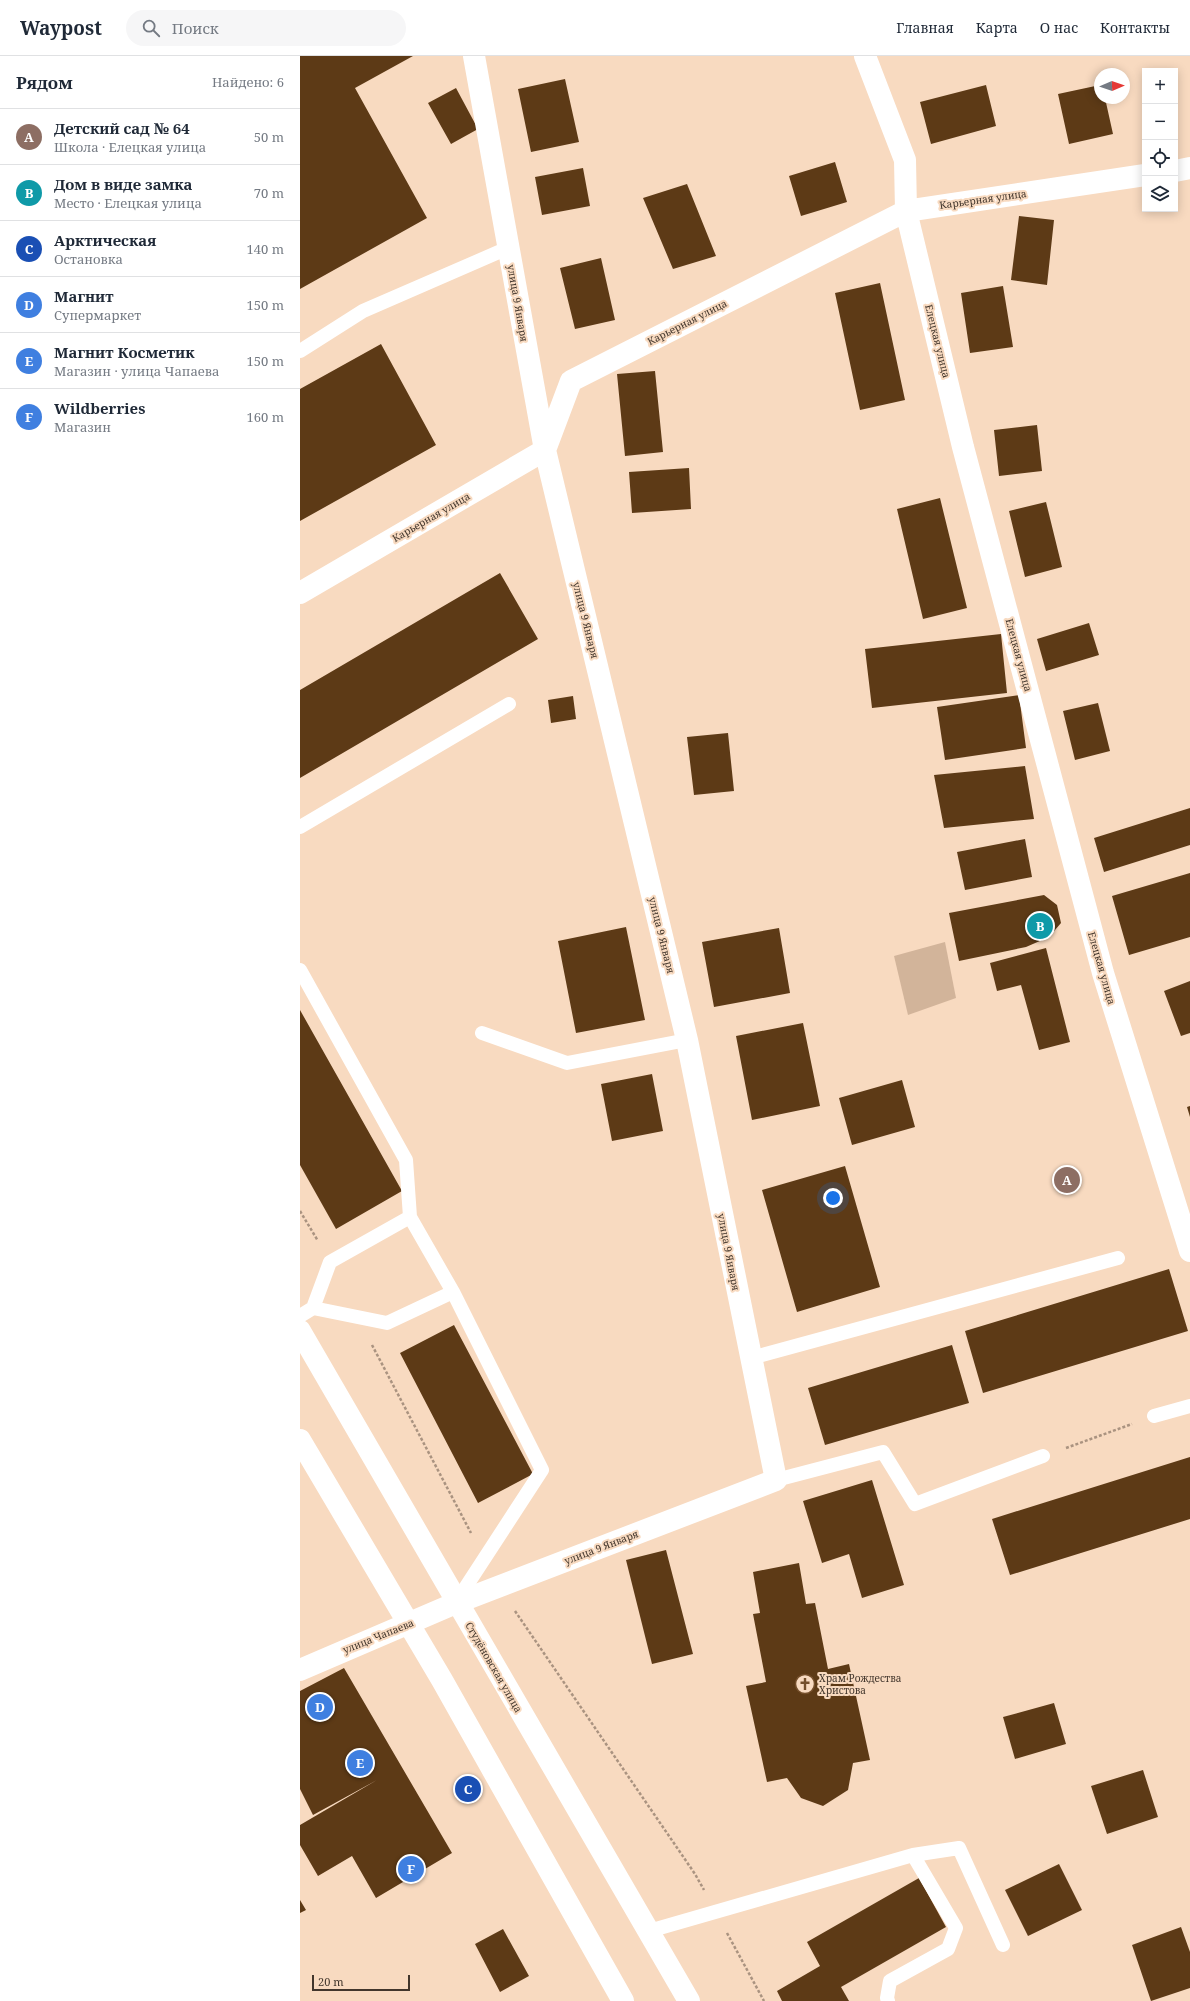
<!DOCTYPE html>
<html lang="ru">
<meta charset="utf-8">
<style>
body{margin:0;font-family:"Noto Serif",serif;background:#f6f6f7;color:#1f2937}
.controls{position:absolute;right:12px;top:12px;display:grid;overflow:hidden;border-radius:0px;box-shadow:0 2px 10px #0003}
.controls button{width:36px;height:36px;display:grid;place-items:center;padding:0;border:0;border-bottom:1px solid #e0e1e3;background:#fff;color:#1f2937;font:20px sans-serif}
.compass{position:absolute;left:794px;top:12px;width:36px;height:36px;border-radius:50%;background:#fff;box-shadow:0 2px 10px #0003;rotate:88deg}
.scale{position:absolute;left:12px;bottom:10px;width:98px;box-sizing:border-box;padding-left:4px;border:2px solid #42362c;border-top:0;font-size:11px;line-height:14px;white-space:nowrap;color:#42362c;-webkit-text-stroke:3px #f8dac0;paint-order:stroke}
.you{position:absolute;left:533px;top:1142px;width:14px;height:14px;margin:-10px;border:3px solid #fff;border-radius:50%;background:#1a73e8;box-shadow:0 0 0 6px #1a73e833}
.badge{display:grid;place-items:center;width:26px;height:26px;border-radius:50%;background:#744e2a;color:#fff;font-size:13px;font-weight:700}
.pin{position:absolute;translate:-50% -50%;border:2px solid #fff;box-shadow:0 1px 4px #0006}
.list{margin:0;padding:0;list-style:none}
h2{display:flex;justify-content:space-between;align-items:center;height:52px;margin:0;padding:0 16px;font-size:17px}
h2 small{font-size:13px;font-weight:400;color:#747a83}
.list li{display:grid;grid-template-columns:26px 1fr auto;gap:12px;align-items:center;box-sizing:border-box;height:56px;padding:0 16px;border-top:1px solid #e0e1e3}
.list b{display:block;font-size:15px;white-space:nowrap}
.list p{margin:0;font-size:13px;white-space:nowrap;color:#747a83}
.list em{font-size:13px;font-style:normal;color:#747a83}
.icon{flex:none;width:22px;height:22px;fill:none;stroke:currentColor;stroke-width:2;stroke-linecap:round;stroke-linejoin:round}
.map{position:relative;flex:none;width:890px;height:1945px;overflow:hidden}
header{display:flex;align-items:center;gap:24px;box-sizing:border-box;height:56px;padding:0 20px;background:#fff;border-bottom:1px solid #e0e1e3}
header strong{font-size:19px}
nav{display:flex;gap:22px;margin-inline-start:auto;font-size:14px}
.search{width:280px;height:36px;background:#f6f6f7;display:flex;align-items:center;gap:10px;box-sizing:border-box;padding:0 14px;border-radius:22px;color:#747a83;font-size:15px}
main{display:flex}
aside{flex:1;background:#fff}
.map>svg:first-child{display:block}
</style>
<header>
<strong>Waypost</strong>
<div class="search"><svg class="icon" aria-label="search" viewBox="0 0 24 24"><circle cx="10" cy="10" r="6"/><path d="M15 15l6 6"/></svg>Поиск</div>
<nav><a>Главная</a><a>Карта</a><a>О нас</a><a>Контакты</a></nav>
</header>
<main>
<aside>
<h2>Рядом<small>Найдено: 6</small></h2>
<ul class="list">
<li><span class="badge" style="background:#8d6e63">A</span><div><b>Детский сад № 64</b><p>Школа · Елецкая улица</p></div><em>50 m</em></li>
<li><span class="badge" style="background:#0f9aa8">B</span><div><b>Дом в виде замка</b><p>Место · Елецкая улица</p></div><em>70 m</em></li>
<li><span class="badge" style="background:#1a4fb4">C</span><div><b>Арктическая</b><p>Остановка</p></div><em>140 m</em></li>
<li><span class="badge" style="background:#3f7fe0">D</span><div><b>Магнит</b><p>Супермаркет</p></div><em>150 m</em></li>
<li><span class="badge" style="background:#3f7fe0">E</span><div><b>Магнит Косметик</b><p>Магазин · улица Чапаева</p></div><em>150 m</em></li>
<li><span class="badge" style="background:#3f7fe0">F</span><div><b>Wildberries</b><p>Магазин</p></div><em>160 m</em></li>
</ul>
</aside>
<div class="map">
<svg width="890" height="1945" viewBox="0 0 890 1945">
<rect width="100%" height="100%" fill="#f8dac0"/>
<!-- green -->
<path fill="#d2b49a" d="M645 886 656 942 608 959 594 900Z"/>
<!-- building -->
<path fill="#5d3a16" d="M0 0H113L55 32 127 162 0 233Z
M265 23 279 86 231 96 218 33Z
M686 29 696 70 631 88 620 46Z
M800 29V42H805L813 78 769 88 758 38Z
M156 32 178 73 151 88 128 47Z
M535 106 547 146 501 160 489 120Z
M283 112 290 150 242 159 235 121Z
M387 128 416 200 373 213 343 142Z
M719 160 754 164 747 229 711 224Z
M301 202 315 264 275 273 260 212Z
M580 227 605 344 560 354 535 237Z
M703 230 713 291 670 297 661 237Z
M81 288 136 389 0 465V333Z
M355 315 363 396 325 400 317 318Z
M737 369 742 415 699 420 694 374Z
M389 412 391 453 332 457 329 416Z
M640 442 667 552 623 563 597 453Z
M746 446 762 511 725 521 709 455Z
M200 517 238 583 0 722V634Z
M789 567 799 599 746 615 737 583Z
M701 578 707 637 572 652 565 593Z
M719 639 726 692 645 704 637 651Z
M273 640 276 663 251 667 248 644Z
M798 647 810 695 775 704 763 655Z
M428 677 434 735 394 739 387 681Z
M725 710 734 763 644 772 634 719Z
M890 752V789L804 816 794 782Z
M725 783 732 821 665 834 657 796Z
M890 817V881L829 899 812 840Z
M744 839 757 849 761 867 749 881 726 891 659 905 649 857Z
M326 871 345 964 276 977 258 885Z
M479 872 490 937 414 951 402 886Z
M746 892 770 986 739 994 721 929 697 935 690 907Z
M890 925V977L881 980 864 935Z
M0 954 102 1135 36 1173 0 1109Z
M503 967 520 1050 452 1064 436 980Z
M352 1018 363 1075 312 1085 301 1028Z
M602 1024 615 1071 552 1089 539 1042Z
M890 1050V1061L887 1051Z
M545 1110 580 1231 497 1256 462 1134Z
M869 1213 888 1275 683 1337 665 1275Z
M154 1269 233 1418 178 1447 100 1297Z
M652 1289 669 1347 525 1389 508 1332Z
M890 1401V1463L710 1519 692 1463Z
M572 1424 604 1529 562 1542 549 1498 522 1507 503 1445Z
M366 1494 393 1598 352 1608 326 1504Z
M499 1507 506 1548 515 1547 528 1613 549 1608 570 1704 553 1707 548 1734 523 1750 501 1742 487 1722 467 1726 446 1630 466 1626 453 1558 460 1557 453 1516Z
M44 1612 152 1797 76 1842 52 1800 18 1820 0 1789V1769L77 1724 13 1759 0 1733V1635Z
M754 1647 766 1688 715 1703 703 1661Z
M843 1714 858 1761 807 1778 791 1730Z
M759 1808 782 1854 728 1880 705 1834Z
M619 1822 646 1871 541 1931 549 1945H482L477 1935 520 1910 507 1886Z
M0 1844 6 1854 0 1857Z
M881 1871 890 1896V1932L851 1945 832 1889Z
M203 1873 229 1920 200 1936 175 1888Z"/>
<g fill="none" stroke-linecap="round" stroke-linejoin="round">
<!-- path -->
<path stroke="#aa9380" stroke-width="2.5" stroke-dasharray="3 2" stroke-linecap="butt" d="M0 1155 18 1185
M72 1289 171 1477
M766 1392 832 1368
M215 1555 395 1818 404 1834
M427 1877 464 1945"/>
<!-- lane -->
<path stroke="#fff" stroke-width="14" d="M0 295 63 255 208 192
M0 771 209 648
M0 914 106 1104 110 1161 30 1206 13 1252 0 1260
M182 977 267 1007 387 984
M153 1236 242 1414 156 1546
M13 1252 87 1267 153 1236 110 1161
M451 1302 818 1202
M854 1360 890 1350
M476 1424 583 1396 615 1448 743 1400
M349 1875 613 1799 659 1792 703 1889
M588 1945 587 1942 590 1925 648 1893 656 1872 613 1799"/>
<!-- street -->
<path stroke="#fff" stroke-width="22" d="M565 0 605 104 606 155 663 391 803 917 890 1195
M875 115 890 112
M0 537 245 394 271 325 606 155 845 119
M0 1614 156 1547 476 1424 387 984 245 394 174 0"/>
<!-- primary -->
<path stroke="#fff" stroke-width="22" d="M0 1275 389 1945
M0 1384 142 1624 323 1945"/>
</g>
<!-- icons -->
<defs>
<g id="church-ring" transform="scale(1)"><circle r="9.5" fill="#f8dac0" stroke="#744e2a" stroke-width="1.5"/><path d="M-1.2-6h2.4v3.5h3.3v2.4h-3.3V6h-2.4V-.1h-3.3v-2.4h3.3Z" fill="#744e2a"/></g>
</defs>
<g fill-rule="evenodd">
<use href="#church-ring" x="505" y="1628"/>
</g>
<g text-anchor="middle" stroke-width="4" stroke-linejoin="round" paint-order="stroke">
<!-- street labels -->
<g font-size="10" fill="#42362c" stroke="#f8dac0">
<text transform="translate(683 143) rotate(-8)" y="4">Карьерная улица</text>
<text transform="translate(218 247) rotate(80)" y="4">улица 9 Января</text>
<text transform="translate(387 266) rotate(-27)" y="4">Карьерная улица</text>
<text transform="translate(638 285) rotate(76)" y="4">Елецкая улица</text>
<text transform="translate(131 461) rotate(-30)" y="4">Карьерная улица</text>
<text transform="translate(286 564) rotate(76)" y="4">улица 9 Января</text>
<text transform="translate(719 599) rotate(75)" y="4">Елецкая улица</text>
<text transform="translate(362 879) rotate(76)" y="4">улица 9 Января</text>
<text transform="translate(802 912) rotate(74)" y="4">Елецкая улица</text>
<text transform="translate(429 1196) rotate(79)" y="4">улица 9 Января</text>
<text transform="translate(301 1491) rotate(-21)" y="4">улица 9 Января</text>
<text transform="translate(78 1580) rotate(-22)" y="4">улица Чапаева</text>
<text transform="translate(194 1611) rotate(60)" y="4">Студёновская улица</text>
</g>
<!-- poi labels -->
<g font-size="10" fill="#42362c" stroke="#f8dac0" text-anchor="start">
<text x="519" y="1626">Храм Рождества<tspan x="519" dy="12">Христова</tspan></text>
</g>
</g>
</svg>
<div class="controls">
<button>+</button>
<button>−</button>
<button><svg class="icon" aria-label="locate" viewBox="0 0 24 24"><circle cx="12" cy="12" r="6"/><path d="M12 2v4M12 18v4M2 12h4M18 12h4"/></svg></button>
<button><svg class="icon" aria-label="layers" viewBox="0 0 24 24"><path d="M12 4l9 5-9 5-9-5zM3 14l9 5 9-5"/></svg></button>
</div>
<svg class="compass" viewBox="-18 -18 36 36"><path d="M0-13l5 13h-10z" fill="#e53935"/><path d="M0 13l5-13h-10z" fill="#747a83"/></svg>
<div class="scale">20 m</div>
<div class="you"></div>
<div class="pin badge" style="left:767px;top:1124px;background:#8d6e63">A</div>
<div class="pin badge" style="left:740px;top:870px;background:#0f9aa8">B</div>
<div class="pin badge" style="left:168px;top:1733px;background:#1a4fb4">C</div>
<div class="pin badge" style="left:20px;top:1651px;background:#3f7fe0">D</div>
<div class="pin badge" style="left:60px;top:1707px;background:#3f7fe0">E</div>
<div class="pin badge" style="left:111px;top:1813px;background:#3f7fe0">F</div>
</div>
</main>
